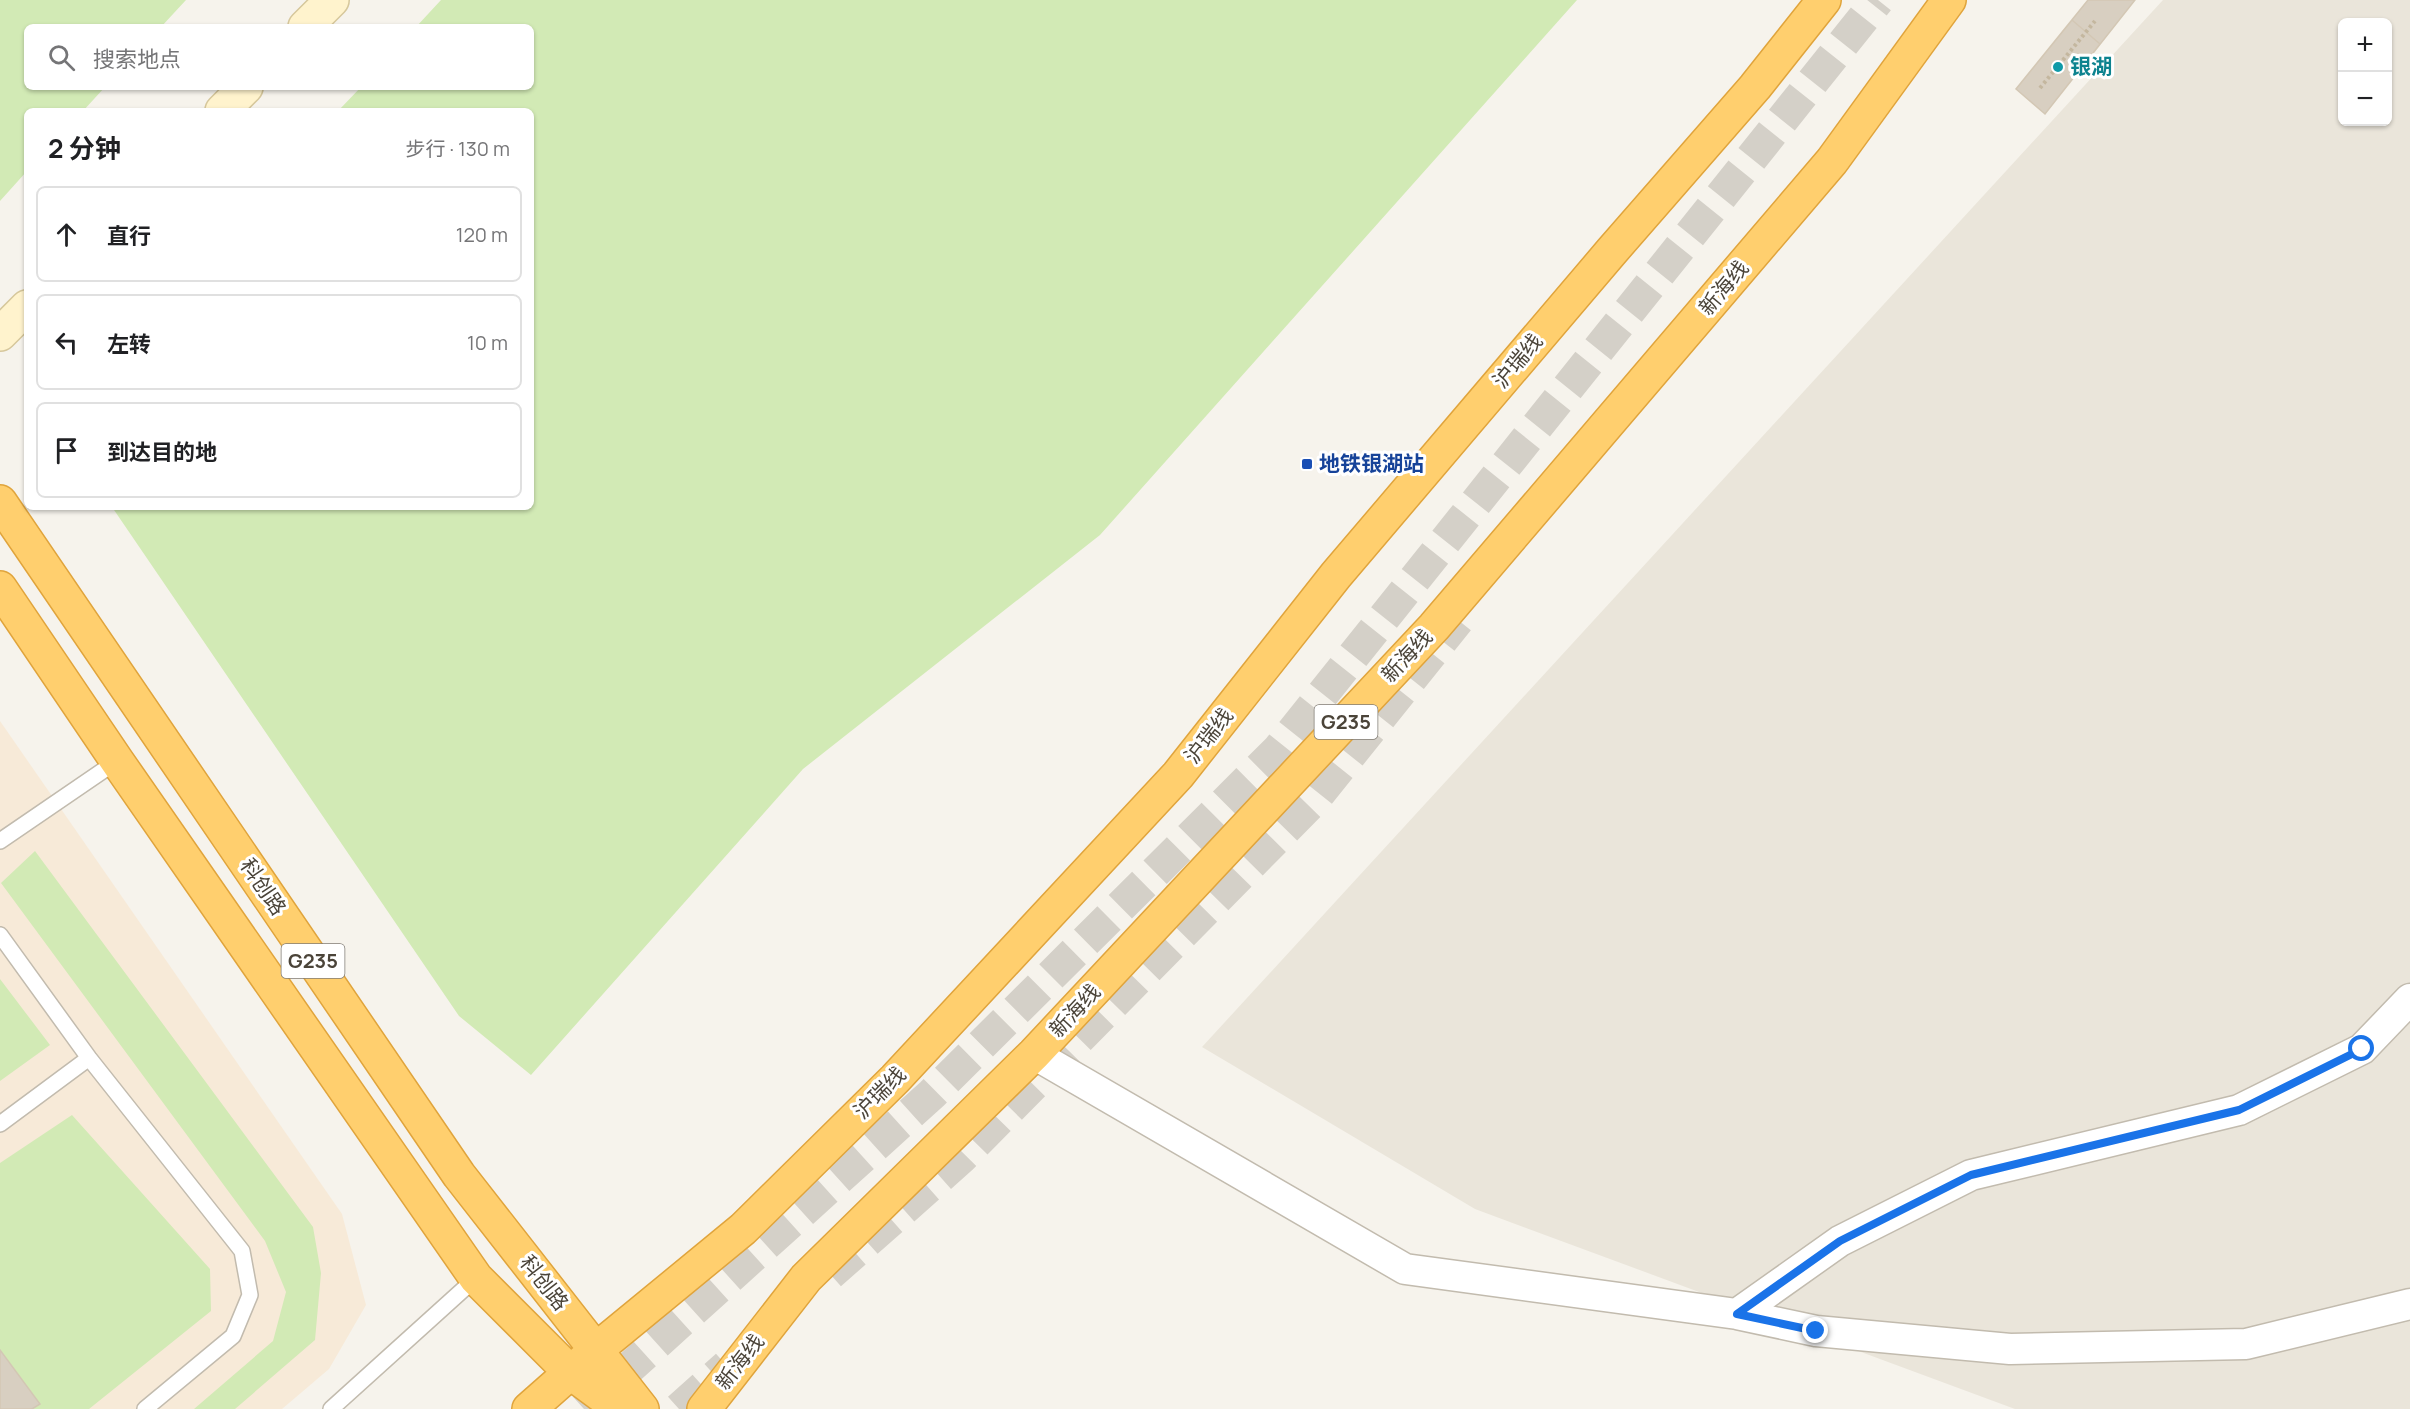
<!DOCTYPE html>
<html lang="zh">
<meta charset="utf-8">
<style>
body{margin:0;font-family:Manrope,"Noto Sans SC",sans-serif;background:#f6f6f6;color:#202124}
.controls{position:absolute;right:18px;top:18px;display:grid;overflow:hidden;border-radius:9px;box-shadow:0 2px 4px #0004}
.controls button{width:54px;height:54px;display:grid;place-items:center;padding:0;border:0;border-bottom:2px solid #e0e0e0;background:#fff;color:#202124;font:30px sans-serif}
.stop{position:absolute;width:18px;height:18px;margin:-14px;border:4px solid #1a73e8;border-radius:50%;background:#fff}
.stop.end{background:#1a73e8;border-color:#fff;box-shadow:0 2px 6px #0008}
.list{margin:0;padding:0;list-style:none}
h2{display:flex;justify-content:space-between;align-items:center;height:78px;margin:0;padding:0 24px;font-size:26px}
h2 small{font-size:20px;font-weight:400;color:#757577}
.list li{display:grid;grid-template-columns:39px 1fr auto;gap:18px;align-items:center;box-sizing:border-box;height:96px;margin:0 12px 12px;padding:0 12px;border:2px solid #e0e0e0;border-radius:9px}
.list b{display:block;font-size:22px;white-space:nowrap}
.list em{font-size:20px;font-style:normal;color:#757577}
.icon{flex:none;width:33px;height:33px;fill:none;stroke:currentColor;stroke-width:2;stroke-linecap:round;stroke-linejoin:round}
.map{position:relative;flex:none;width:2410px;height:1409px;overflow:hidden}
.search{position:absolute;background:#fff;box-shadow:0 2px 4px #0004;left:24px;top:24px;width:510px;height:66px;display:flex;align-items:center;gap:15px;box-sizing:border-box;padding:0 21px;border-radius:9px;color:#757577;font-size:22px}
.panel{position:absolute;background:#fff;box-shadow:0 2px 4px #0004;left:24px;top:108px;width:510px;height:402px;border-radius:9px}
.map>svg:first-child{display:block}
</style>
<div class="map">
<svg width="2410" height="1409" viewBox="0 0 2410 1409">
<rect width="100%" height="100%" fill="#f6f3ec"/>
<!-- residential -->
<path fill="#eae5da" fill-rule="evenodd" d="M2163 0H2410V1409H2015L1475 1209 1202 1047ZM2342 22H2388V122H2342Z"/>
<!-- commercial -->
<path fill="#f7ead8" d="M0 721 342 1214 366 1305 329 1369 282 1409H0Z"/>
<!-- green -->
<path fill="#d2eab5" d="M0 0H186L161 27H27V87H105L83 111H27V171L0 201Z
M441 0H1577L1100 535 803 769 531 1075 459 1016 112 507H531V111H338L361 87H531V27H416Z
M35 851 313 1227 321 1273 315 1340 235 1409H194L273 1341 286 1292 265 1241 1 883Z
M0 979 50 1045 0 1081Z
M72 1115 210 1269 211 1311 89 1409H0V1163Z"/>
<!-- building -->
<path fill="#d8cfc1" stroke="#d3c7b4" stroke-width="1.5" d="M2088 0H2135L2045 114 2016 89Z
M2072 20 2100 44 2045 114 2016 89Z
M0 1350 40 1404 32 1409H0Z"/>
<g fill="none" stroke-linecap="round" stroke-linejoin="round">
<!-- highway-tunnel -->
<path stroke="#d4d0c8" stroke-width="33" stroke-dasharray="33 16" stroke-linecap="butt" d="M830 1274 961 1158 1313 801 1458 620
M584 1409 932 1094 1278 750 1878 0
M679 1409 727 1366"/>
<!-- lane casing -->
<g stroke="#c2bbae" stroke-width="18">
<path id="lane" d="M0 841 117 761
M0 935 89 1058 242 1251 250 1295 233 1336 145 1409
M0 1124 89 1058
M331 1409 476 1278"/>
</g>
<!-- street casing -->
<g stroke="#c2bbae" stroke-width="33">
<path id="street" d="M1034 1054 1405 1269 1737 1314 1816 1331 2010 1349 2246 1344 2410 1304
M1737 1314 1840 1241 1971 1175 2239 1110 2362 1049 2410 999"/>
</g>
<!-- secondary casing -->
<g stroke="#d6c79b" stroke-width="36">
<path id="secondary" d="M305 27 332 0
M222 111 246 87
M0 334 27 307"/>
</g>
<!-- highway casing -->
<g stroke="#e0a43c" stroke-width="36">
<path id="highway" d="M0 502 459 1175 642 1409
M0 588 117 761 476 1278 570 1372 620 1409
M529 1409 597 1349 743 1229 895 1079 1178 775 1336 575 1611 252 1755 87 1824 0
M704 1409 806 1278 1034 1054 1434 627 1832 161 1949 0"/>
</g>
<!-- path -->
<path stroke="#c4b79f" stroke-width="4" stroke-dasharray="3 3" stroke-linecap="butt" d="M2040 88 2095 21"/>
<!-- lane -->
<use href="#lane" stroke="#fff" stroke-width="15"/>
<!-- street -->
<use href="#street" stroke="#fff" stroke-width="30"/>
<!-- secondary -->
<use href="#secondary" stroke="#fff3cd" stroke-width="33"/>
<!-- highway -->
<use href="#highway" stroke="#ffcf6e" stroke-width="33"/>
</g>
<g fill="none" stroke-linecap="round" stroke-linejoin="round">
<!-- route -->
<path stroke="#1a73e8" stroke-width="8" d="M1816 1331 1737 1314 1840 1241 1971 1175 2239 1110 2362 1049"/>
</g>
<!-- markers -->
<circle fill="#0f9aa8" stroke="#fff" stroke-width="2" cx="2058" cy="67" r="6"/>
<rect fill="#1a4fb4" stroke="#fff" stroke-width="2" x="1301" y="458" width="12" height="12" rx="3"/>
<g text-anchor="middle" stroke-width="6" stroke-linejoin="round" paint-order="stroke">
<!-- shield labels -->
<g fill="#fff" stroke="#817c74" stroke-width="1.5">
<rect x="1314.5" y="705" width="63" height="34" rx="4.5"/>
<rect x="281.5" y="944" width="63" height="34" rx="4.5"/>
</g>
<g font-size="20" font-weight="bold" fill="#4b4439">
<text x="1346" y="729">G235</text>
<text x="313" y="968">G235</text>
</g>
<!-- culture labels -->
<g font-size="21" font-weight="bold" fill="#0d838f" stroke="#fff" text-anchor="start">
<text x="2070" y="74">银湖</text>
</g>
<!-- street labels -->
<g font-size="21" fill="#4b4439" stroke="#fff">
<text transform="translate(1724 288) rotate(-50)" y="7">新海线</text>
<text transform="translate(1518 361) rotate(-50)" y="7">沪瑞线</text>
<text transform="translate(1407 656) rotate(-47)" y="7">新海线</text>
<text transform="translate(1209 736) rotate(-52)" y="7">沪瑞线</text>
<text transform="translate(263 887) rotate(56)" y="7">科创路</text>
<text transform="translate(1075 1011) rotate(-47)" y="7">新海线</text>
<text transform="translate(880 1093) rotate(-45)" y="7">沪瑞线</text>
<text transform="translate(544 1283) rotate(52)" y="7">科创路</text>
<text transform="translate(740 1362) rotate(-52)" y="7">新海线</text>
</g>
<!-- transit labels -->
<g font-size="21" font-weight="bold" fill="#164399" stroke="#fff" text-anchor="start">
<text x="1319" y="471">地铁银湖站</text>
</g>
</g>
</svg>
<div class="controls">
<button>+</button>
<button>−</button>
</div>
<div class="stop" style="left:2362px;top:1049px"></div>
<div class="stop end" style="left:1816px;top:1331px"></div>
<div class="search"><svg class="icon" aria-label="search" viewBox="0 0 24 24"><circle cx="10" cy="10" r="6"/><path d="M15 15l6 6"/></svg>搜索地点</div>
<section class="panel">
<h2>2 分钟<small>步行 · 130 m</small></h2>
<ul class="list">
<li><svg class="icon" aria-label="ahead" viewBox="0 0 24 24"><path d="M12 20V5M6 11l6-6 6 6"/></svg><div><b>直行</b></div><em>120 m</em></li>
<li><svg class="icon" aria-label="left" viewBox="0 0 24 24"><path d="M17 20v-9H6M10 6l-5 5 5 5"/></svg><div><b>左转</b></div><em>10 m</em></li>
<li><svg class="icon" aria-label="arrive" viewBox="0 0 24 24"><path d="M6 21V4h12l-3 4 3 4H6"/></svg><div><b>到达目的地</b></div></li>
</ul>
</section>
</div>
